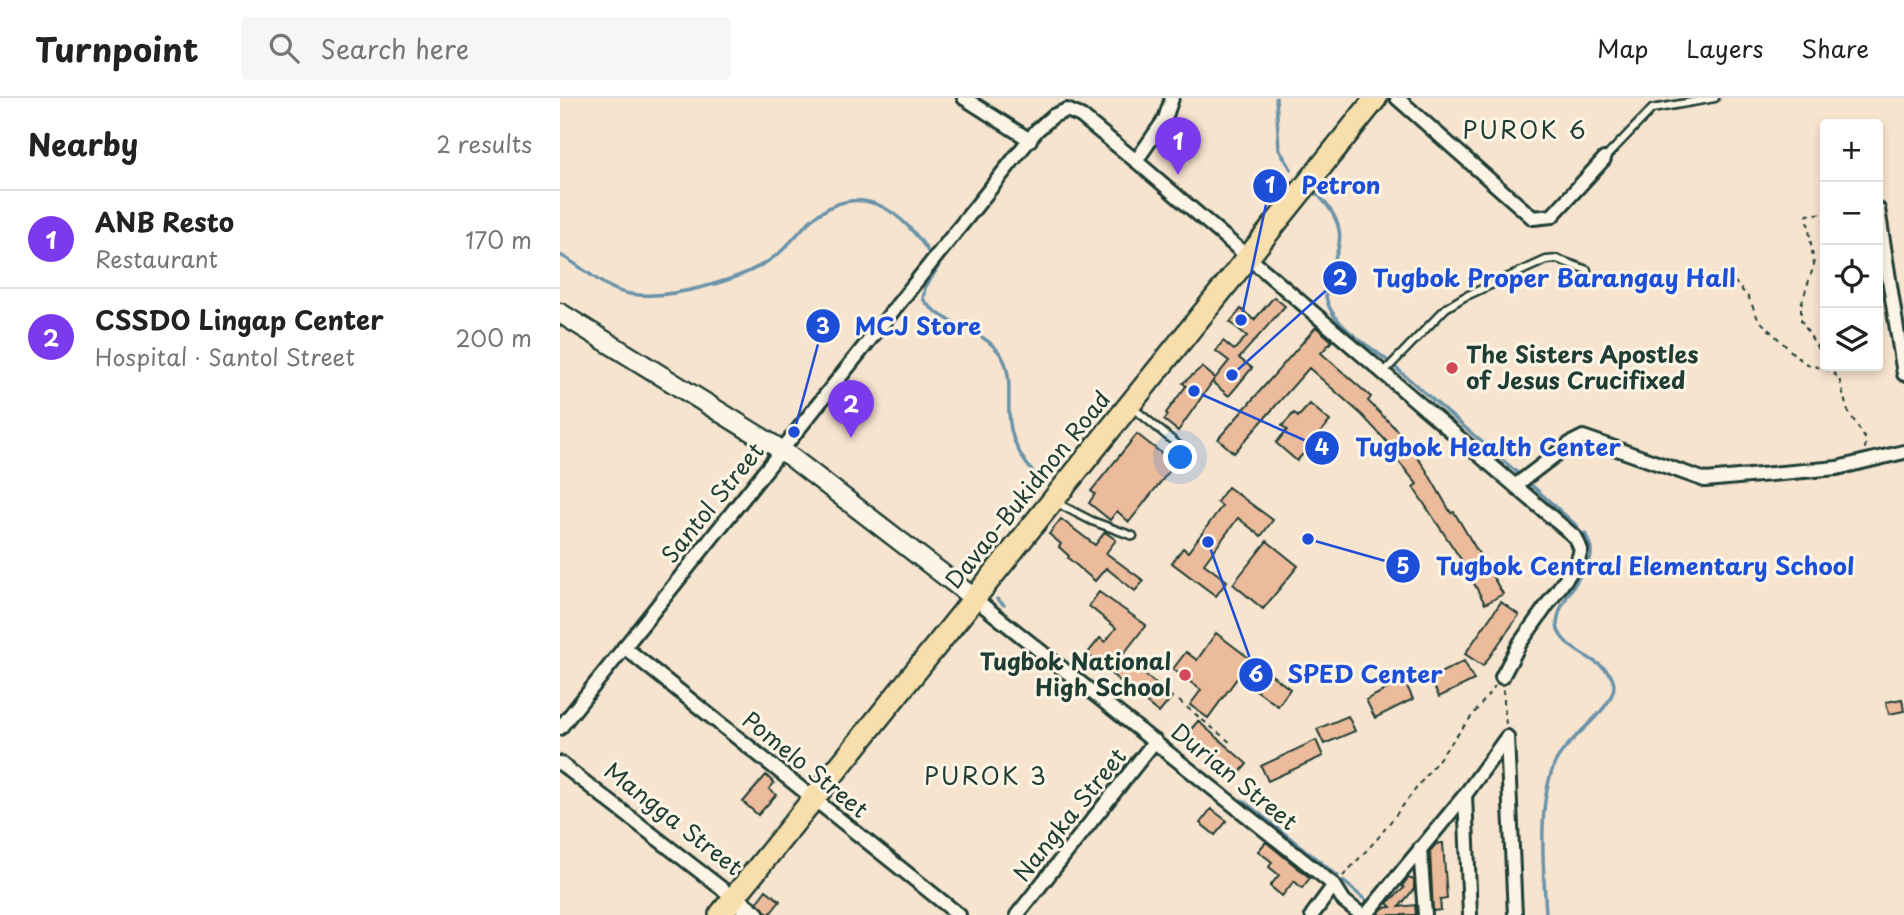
<!DOCTYPE html>
<meta charset="utf-8">
<style>
body{margin:0;font-family:"Playpen Sans",sans-serif;background:#f6f6f6;color:#222}
.controls{position:absolute;right:21px;top:21px;display:grid;overflow:hidden;border-radius:7px;box-shadow:0 4px 10px #0003}
.controls button{width:63px;height:63px;display:grid;place-items:center;padding:0;border:0;border-bottom:2px solid #e0e0e0;background:#fff;color:#222;font:35px sans-serif}
.you{position:absolute;left:621px;top:360px;width:24px;height:24px;margin:-18px;border:5px solid #fff;border-radius:50%;background:#1a73e8;box-shadow:0 0 0 10px #1a73e833}
.badge{display:grid;place-items:center;width:46px;height:46px;border-radius:50%;background:#7c3aed;color:#fff;font-size:23px;font-weight:700}
.pin{position:absolute;translate:-50% -58px;filter:drop-shadow(0 2px 4px #0008)}
.pin::after{content:'';position:absolute;top:37px;width:24px;height:21px;background:inherit;clip-path:polygon(0 0,100% 0,50% 100%)}
.list{margin:0;padding:0;list-style:none}
h2{display:flex;justify-content:space-between;align-items:center;height:91px;margin:0;padding:0 28px;font-size:30px}
h2 small{font-size:23px;font-weight:400;color:#767676}
.list li{display:grid;grid-template-columns:46px 1fr auto;gap:21px;align-items:center;box-sizing:border-box;height:98px;padding:0 28px;border-top:2px solid #e0e0e0}
.list b{display:block;font-size:26px;white-space:nowrap}
.list p{margin:0;font-size:23px;white-space:nowrap;color:#767676}
.list em{font-size:23px;font-style:normal;color:#767676}
.icon{flex:none;width:38px;height:38px;fill:none;stroke:currentColor;stroke-width:2;stroke-linecap:round;stroke-linejoin:round}
.map{position:relative;flex:none;width:1344px;height:817px;overflow:hidden}
header{display:flex;align-items:center;gap:42px;box-sizing:border-box;height:98px;padding:0 35px;background:#fff;border-bottom:2px solid #e0e0e0}
header strong{font-size:33px}
nav{display:flex;gap:38px;margin-inline-start:auto;font-size:24px}
.search{width:490px;height:63px;background:#f6f6f6;display:flex;align-items:center;gap:18px;box-sizing:border-box;padding:0 24px;border-radius:7px;color:#767676;font-size:26px}
main{display:flex}
aside{flex:1;background:#fff}
.map>svg:first-child{display:block}
</style>
<header>
<strong>Turnpoint</strong>
<div class="search"><svg class="icon" aria-label="search" viewBox="0 0 24 24"><circle cx="10" cy="10" r="6"/><path d="M15 15l6 6"/></svg>Search here</div>
<nav><a>Map</a><a>Layers</a><a>Share</a></nav>
</header>
<main>
<aside>
<h2>Nearby<small>2 results</small></h2>
<ul class="list">
<li><span class="badge">1</span><div><b>ANB Resto</b><p>Restaurant</p></div><em>170 m</em></li>
<li><span class="badge">2</span><div><b>CSSDO Lingap Center</b><p>Hospital · Santol Street</p></div><em>200 m</em></li>
</ul>
</aside>
<div class="map">
<svg width="1344" height="817" viewBox="0 0 1344 817">
<rect width="100%" height="100%" fill="#f7e4cf"/>
<filter id="ink" filterUnits="userSpaceOnUse"><feTurbulence type="fractalNoise" baseFrequency=".0143" numOctaves="2"/><feDisplacementMap in="SourceGraphic" scale="14" xChannelSelector="R" yChannelSelector="G"/><feConvolveMatrix kernelMatrix="1 2 1 2 8 2 1 2 1" color-interpolation-filters="sRGB"/></filter>
<g filter="url(#ink)">
<g fill="none" stroke-linecap="round" stroke-linejoin="round">
<!-- stream -->
<path stroke="#6a93aa" stroke-width="3.5" d="M716 0 719 51 731 71
M757 96C812 150 746 172 772 214 784 234 811 249 829 264
M0 157C23 168 44 192 70 196 110 202 186 182 218 156 233 144 243 126 260 115 307 83 345 118 370 156
M378 169 365 190 363 201C383 228 422 229 441 257 452 274 448 296 449 315 450 341 460 359 476 378
M836 270 960 377
M967 383 1018 429
M437 501 444 507
M682 702 778 778
M783 783 809 805
M986 817C984 773 976 704 996 663 1008 639 1054 612 1054 587 1053 564 1010 558 999 534 989 513 1024 478 1031 458V450L1025 435"/>
</g>
<!-- building -->
<path fill="#ecbb9c" stroke="#1f3d34" stroke-width="2" d="M714 199 725 208 679 260 692 270 669 298 652 284 669 263 656 253 663 243 674 252 687 238 670 224 681 211 694 222Z
M756 229 772 243 761 255 811 299 808 303 835 330 865 370 891 415 894 414 943 496 925 506 902 463 853 389 857 386 826 348 829 346 802 317 749 270 674 355 658 341Z
M642 269 655 280 618 333 604 322 608 317 606 315 626 288 623 285Z
M750 306 770 323 737 363 716 345 727 332 722 328 734 315 738 319Z
M577 336 615 366 569 424 557 413 550 422 529 405 535 396 531 393Z
M668 389 713 422 701 438 678 420 644 466 667 483 656 498 612 465 623 450 628 454 662 408 657 404Z
M501 421 535 447 545 434 556 442 546 455 584 483 575 493 546 470 535 483 508 460 509 458 499 449 501 446 489 436Z
M707 443 738 468 703 511 673 486Z
M539 494 586 527 562 558 612 599 599 615 527 556 540 540 545 544 556 530 529 508Z
M941 504 959 517 923 568 905 556Z
M656 535 730 591 718 608 678 579 648 620 630 607 641 592 613 571 626 554 637 562Z
M904 563 914 582 879 599 870 580Z
M844 582 853 601 815 620 806 602Z
M1342 601 1344 613 1329 616 1326 604Z
M788 618 795 633 764 646 757 631Z
M638 623 687 666 677 678 627 636Z
M756 642 763 658 708 683 701 668Z
M206 677 214 685 209 691 216 697 198 717 183 704Z
M651 711 667 723 655 737 640 725Z
M706 744 750 780 742 790 734 783 722 798 710 788 719 777 709 769 712 764 698 753Z
M883 745 887 801 880 802 881 812 873 813 870 753 876 746Z
M848 780 854 782V791L839 809 855 807 856 817H817L823 810 831 809 827 805 844 790 842 788Z
M206 792 220 803 209 817 197 804Z"/>
<g fill="none" stroke-linecap="round" stroke-linejoin="round">
<!-- lane casing -->
<g stroke="#1f3d34" stroke-width="11">
<path id="lane" d="M1044 61 1092 11 1155 0
M823 275 886 210 904 199 986 162 997 161 1027 172
M571 308 624 352
M495 404 532 423 573 438"/>
</g>
<!-- street casing -->
<g stroke="#1f3d34" stroke-width="18">
<path id="street" d="M404 0 470 42
M837 0 973 120 992 118 1044 61
M576 63 605 21 612 0
M1318 111 1344 276
M956 387 1011 345 1023 339 1145 382 1277 370 1344 354
M415 501 774 787 784 803 802 817
M64 549 399 817
M0 630 477 32 493 18 507 12 521 18 576 63 1016 440 1021 452 1017 465 960 545 942 579
M947 639 955 817
M0 665 174 800
M905 697 910 817
M860 750 865 817
M457 817 595 643
M752 817 774 787
M806 817 905 697 947 639"/>
</g>
<!-- secondary casing -->
<g stroke="#1f3d34" stroke-width="23">
<path id="secondary" d="M0 215 223 353 415 501
M174 800 195 817"/>
</g>
<!-- highway casing -->
<g stroke="#1f3d34" stroke-width="26">
<path id="highway" d="M160 817 816 0"/>
</g>
<!-- path -->
<path stroke="#1f3d34" stroke-width="2" stroke-dasharray="5 5" stroke-linecap="butt" d="M1174 183 1189 200 1198 221 1237 259 1247 266 1271 273 1279 280 1287 311 1306 342 1305 351
M1264 270 1261 256 1241 222V207L1254 167 1247 117 1265 115
M943 591 946 627
M619 603 671 645
M783 778 818 740 935 588"/>
<!-- lane -->
<use href="#lane" stroke="#fcf5e5" stroke-width="6"/>
<!-- street -->
<use href="#street" stroke="#fcf5e5" stroke-width="12"/>
<!-- secondary -->
<use href="#secondary" stroke="#fcf5e5" stroke-width="18"/>
<!-- highway -->
<use href="#highway" stroke="#f8deab" stroke-width="21"/>
</g>
</g>
<!-- markers -->
<g fill="#d1495b" stroke="#fcf5e5" stroke-width="2.5">
<circle cx="892" cy="270" r="7"/>
<circle cx="625" cy="577" r="7"/>
</g>
<g text-anchor="middle" stroke-width="6" stroke-linejoin="round" paint-order="stroke">
<!-- poi labels -->
<g font-size="23" font-weight="bold" fill="#1f3d34" stroke="#fcf5e5" text-anchor="start">
<text x="906" y="265">The Sisters Apostles<tspan x="906" dy="26">of Jesus Crucifixed</tspan></text>
<text x="611" y="572" text-anchor="end">Tugbok National<tspan x="611" dy="26">High School</tspan></text>
</g>
<!-- street labels -->
<g font-size="23" fill="#1f3d34" stroke="#fcf5e5">
<text transform="translate(468 392) rotate(-51)" y="8">Davao-Bukidnon Road</text>
<text transform="translate(153 405) rotate(-51)" y="8">Santol Street</text>
<text transform="translate(245 667) rotate(39)" y="8">Pomelo Street</text>
<text transform="translate(674 679) rotate(39)" y="8">Durian Street</text>
<text transform="translate(510 717) rotate(-51)" y="8">Nangka Street</text>
<text transform="translate(113 721) rotate(38)" y="8">Mangga Street</text>
</g>
<!-- neighbourhood labels -->
<g font-size="24" letter-spacing="2" fill="#1f3d34" stroke="#fcf5e5">
<text x="965" y="41">PUROK 6</text>
<text x="426" y="687">PUROK 3</text>
</g>
</g>
<!-- callouts -->
<path fill="none" stroke="#1d4ed8" stroke-width="2.5" d="M681 222L710 88M672 277L780 180M234 334L263 228M634 293L762 350M748 441L843 468M648 444L696 577"/>
<g fill="#1d4ed8" stroke="#fcf5e5" stroke-width="2.5">
<circle cx="681" cy="222" r="7"/>
<circle cx="672" cy="277" r="7"/>
<circle cx="234" cy="334" r="7"/>
<circle cx="634" cy="293" r="7"/>
<circle cx="748" cy="441" r="7"/>
<circle cx="648" cy="444" r="7"/>
<circle cx="710" cy="88" r="18"/>
<circle cx="780" cy="180" r="18"/>
<circle cx="263" cy="228" r="18"/>
<circle cx="762" cy="350" r="18"/>
<circle cx="843" cy="468" r="18"/>
<circle cx="696" cy="577" r="18"/>
</g>
<g font-size="21" text-anchor="middle" font-weight="bold" fill="#fff">
<text x="710" y="95">1</text>
<text x="780" y="188">2</text>
<text x="263" y="236">3</text>
<text x="762" y="357">4</text>
<text x="843" y="476">5</text>
<text x="696" y="584">6</text>
</g>
<g font-size="24" text-anchor="middle" font-weight="bold" fill="#1d4ed8" stroke="#fcf5e5" stroke-width="6" stroke-linejoin="round" paint-order="stroke">
<text x="781" y="96">Petron</text>
<text x="994" y="189">Tugbok Proper Barangay Hall</text>
<text x="358" y="237">MCJ Store</text>
<text x="928" y="358">Tugbok Health Center</text>
<text x="1085" y="477">Tugbok Central Elementary School</text>
<text x="805" y="585">SPED Center</text>
</g>
</svg>
<div class="controls">
<button>+</button>
<button>−</button>
<button><svg class="icon" aria-label="locate" viewBox="0 0 24 24"><circle cx="12" cy="12" r="6"/><path d="M12 2v4M12 18v4M2 12h4M18 12h4"/></svg></button>
<button><svg class="icon" aria-label="layers" viewBox="0 0 24 24"><path d="M12 4l9 5-9 5-9-5zM3 14l9 5 9-5"/></svg></button>
</div>
<div class="you"></div>
<div class="pin badge" style="left:618px;top:77px">1</div>
<div class="pin badge" style="left:291px;top:340px">2</div>
</div>
</main>
